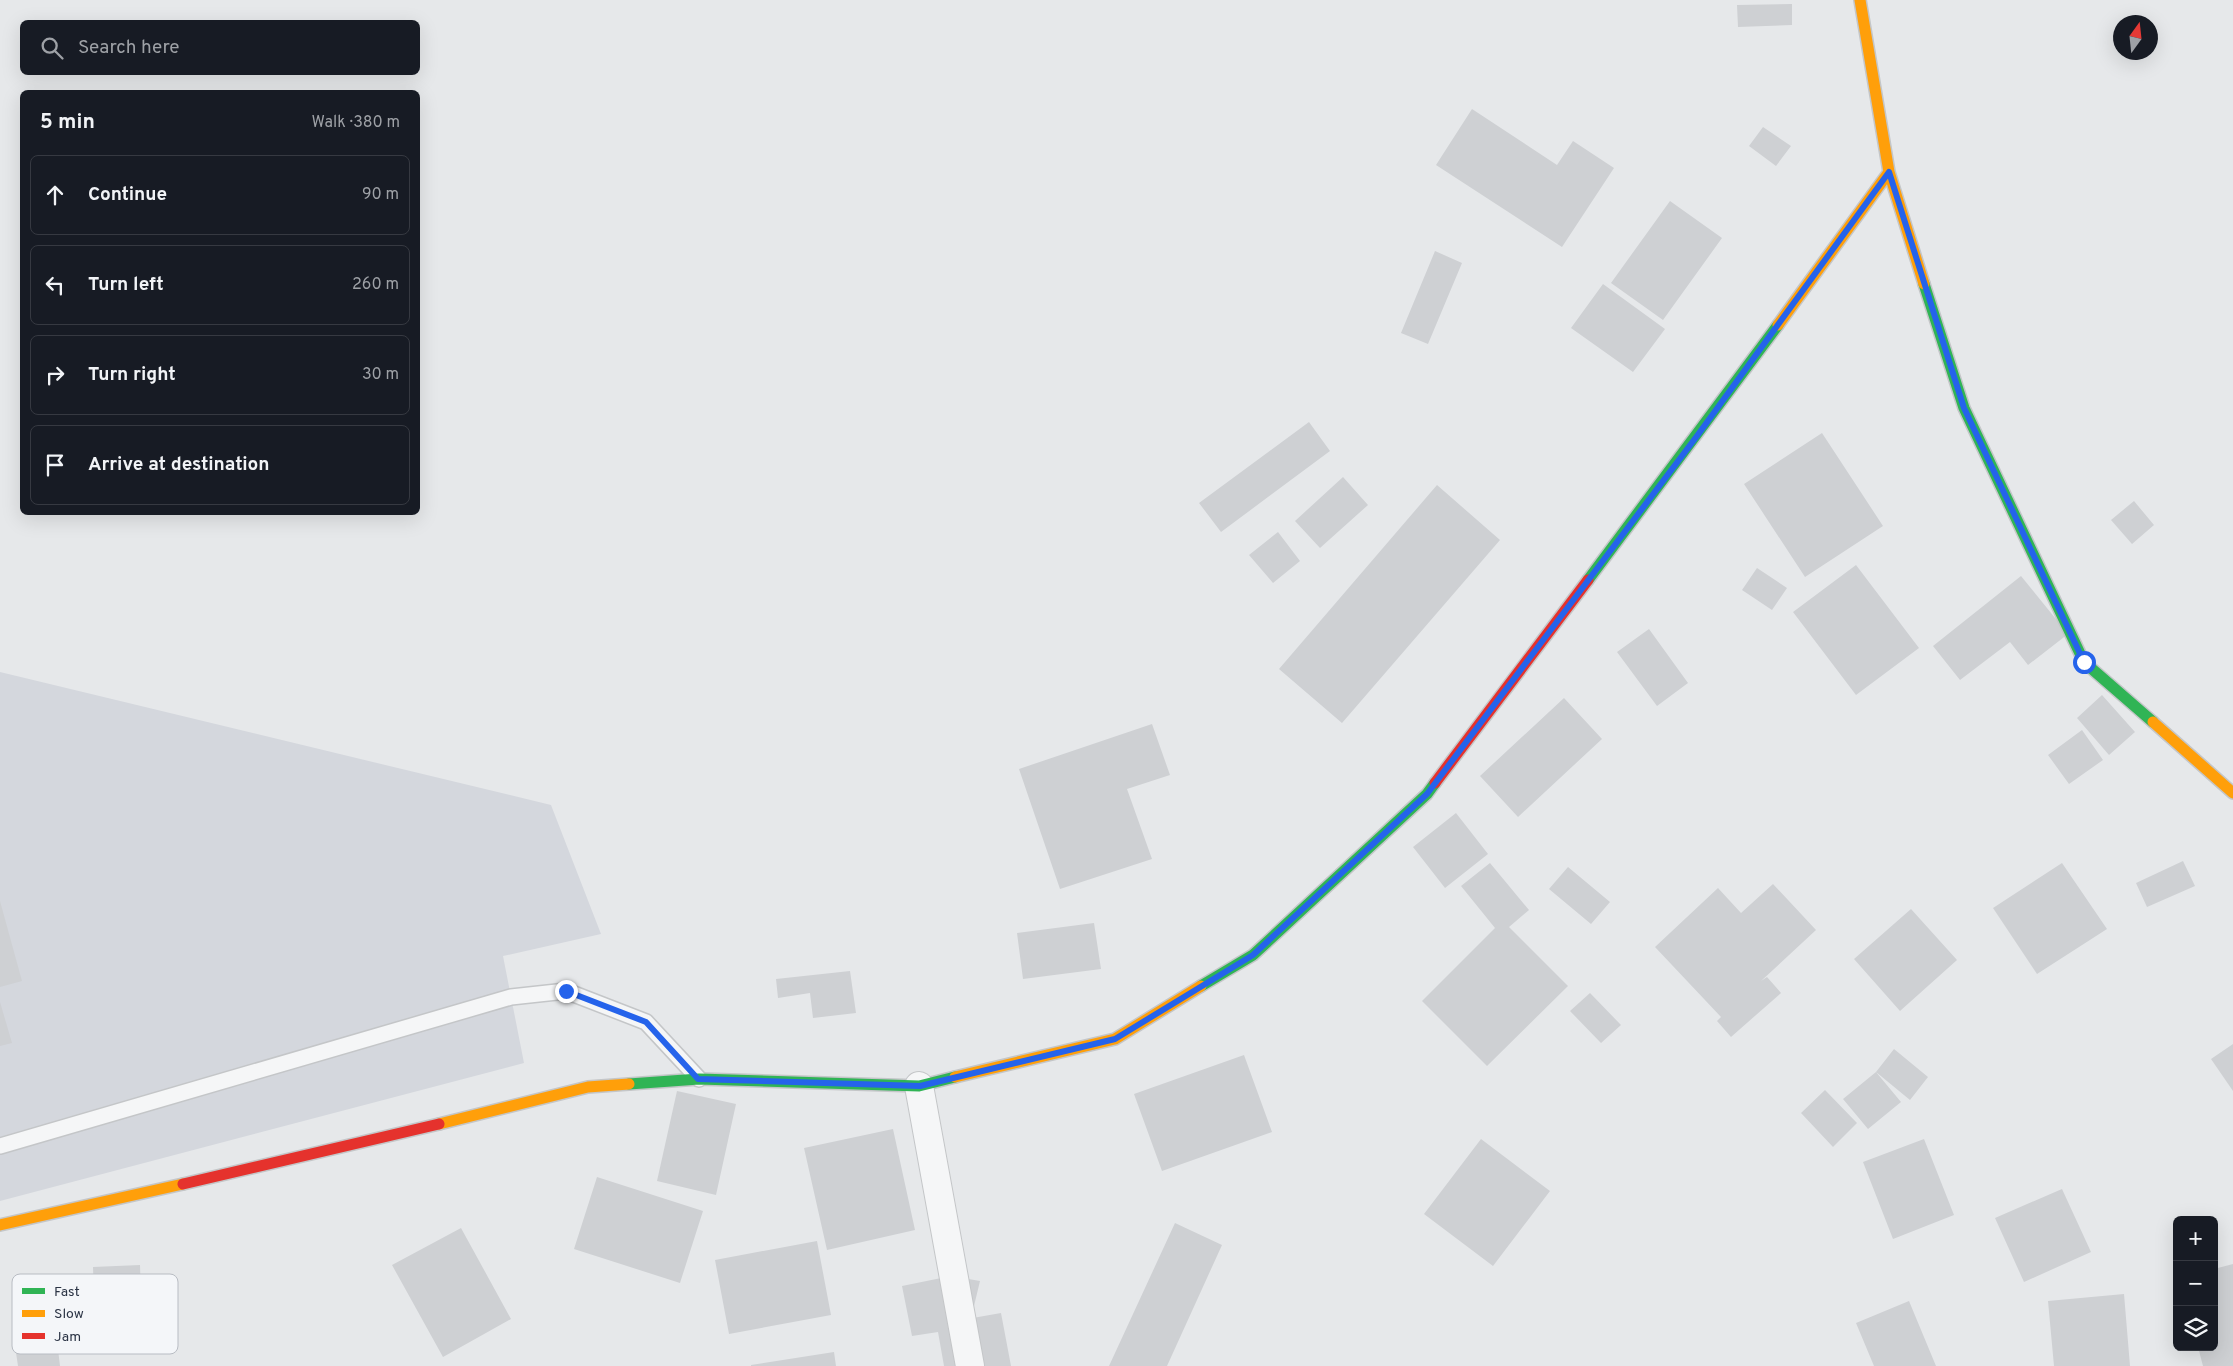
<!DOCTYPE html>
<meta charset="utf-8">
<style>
body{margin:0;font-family:Overpass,sans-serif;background:#20242c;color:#f1f3f6}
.controls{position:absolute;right:15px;bottom:15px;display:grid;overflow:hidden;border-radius:8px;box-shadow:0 5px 20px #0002}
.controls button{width:45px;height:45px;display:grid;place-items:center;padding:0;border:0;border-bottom:1px solid #363941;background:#171b24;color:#f1f3f6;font:25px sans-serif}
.compass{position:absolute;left:2113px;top:15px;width:45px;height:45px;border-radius:50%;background:#171b24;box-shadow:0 5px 20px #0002;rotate:15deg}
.stop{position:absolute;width:15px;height:15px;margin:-11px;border:4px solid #2563eb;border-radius:50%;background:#fff}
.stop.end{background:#2563eb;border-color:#fff;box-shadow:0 1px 5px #0008}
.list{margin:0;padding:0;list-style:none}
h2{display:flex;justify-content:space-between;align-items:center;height:65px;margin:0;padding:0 20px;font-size:21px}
h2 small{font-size:16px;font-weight:400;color:#9ea1a6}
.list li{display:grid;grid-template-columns:32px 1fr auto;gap:15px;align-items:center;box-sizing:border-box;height:80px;margin:0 10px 10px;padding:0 10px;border:1px solid #363941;border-radius:8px}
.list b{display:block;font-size:19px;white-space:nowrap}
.list em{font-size:16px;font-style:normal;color:#9ea1a6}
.icon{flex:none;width:28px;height:28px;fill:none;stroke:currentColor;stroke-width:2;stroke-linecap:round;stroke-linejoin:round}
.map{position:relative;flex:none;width:2233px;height:1366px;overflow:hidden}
.search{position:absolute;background:#171b24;box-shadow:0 5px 20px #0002;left:20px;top:20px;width:400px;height:55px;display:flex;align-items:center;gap:12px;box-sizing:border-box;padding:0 18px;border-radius:8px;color:#9ea1a6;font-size:19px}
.panel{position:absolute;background:#171b24;box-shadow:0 5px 20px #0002;left:20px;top:90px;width:400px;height:425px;border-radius:8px}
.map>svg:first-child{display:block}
</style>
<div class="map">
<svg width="2233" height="1366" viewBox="0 0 2233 1366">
<rect width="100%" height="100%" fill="#e6e8ea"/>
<!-- built -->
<path fill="#d4d7dd" d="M0 672 551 805 601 934 503 956 524 1063 0 1201Z"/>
<!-- building -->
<path fill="#ced0d3" d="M1792 4V25L1738 27 1737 5Z
M1472 109 1557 165 1573 141 1614 168 1562 247 1436 165Z
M1763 127 1791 146 1776 166 1749 146Z
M1670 201 1722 238 1663 320 1611 283Z
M1435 251 1462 263 1428 344 1401 333Z
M1603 284 1665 329 1633 372 1571 328Z
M1309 422 1330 451 1221 532 1199 503Z
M1822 433 1883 526 1805 577 1744 484Z
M1343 477 1368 505 1320 548 1295 521Z
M1437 485 1500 540 1342 723 1279 669Z
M2134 501 2154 525 2132 544 2111 520Z
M1278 532 1300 561 1273 583 1249 555Z
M1856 565 1919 648 1856 695 1793 612Z
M1757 568 1787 588 1772 610 1742 590Z
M2021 576 2068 634 2028 665 2010 642 1960 680 1933 646Z
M1649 629 1688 683 1657 706 1617 652Z
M2102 695 2135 732 2109 755 2077 718Z
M1564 698 1602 739 1518 817 1480 776Z
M1152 724 1170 775 1127 789 1152 859 1060 889 1019 769Z
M2082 730 2103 760 2069 784 2048 755Z
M1456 813 1488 854 1445 888 1413 847Z
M2183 861 2195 886 2147 907 2136 883Z
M1490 863 1529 910 1509 927 1568 986 1487 1066 1422 1001 1495 928 1461 886Z
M2062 863 2107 929 2037 974 1993 908Z
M1568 867 1610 902 1591 924 1549 889Z
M1773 884 1816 930 1761 981 1767 977 1781 993 1731 1037 1717 1021 1721 1017 1655 947 1718 888 1741 913Z
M0 901 22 981 0 987Z
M1911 909 1957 960 1900 1011 1854 959Z
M1094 923 1101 969 1023 979 1017 933Z
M850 971 856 1013 813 1018 810 993 778 998 776 979Z
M1590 993 1621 1025 1601 1043 1570 1011Z
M0 1002 12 1043 0 1046Z
M2233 1044V1091L2211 1059Z
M1894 1049 1928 1077 1910 1100 1876 1072 1901 1102 1868 1129 1843 1099 1876 1072Z
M1244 1055 1272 1132 1162 1171 1134 1094Z
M1825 1090 1857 1123 1833 1147 1801 1113Z
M677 1091 736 1104 716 1195 657 1181Z
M893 1129 915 1230 827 1250 804 1148Z
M1481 1139 1550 1191 1493 1266 1424 1214Z
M1924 1139 1954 1215 1893 1239 1863 1162Z
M597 1177 703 1211 680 1283 574 1249Z
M2062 1189 2091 1252 2024 1282 1995 1218Z
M1175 1223 1222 1245 1167 1366H1109Z
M461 1228 511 1319 443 1357 392 1265Z
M817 1241 831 1315 729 1334 715 1260Z
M2233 1264V1366H2203L2198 1347H2214V1269Z
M140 1265 142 1329 95 1330 93 1267Z
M951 1276 980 1281 974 1306 946 1300 950 1322 1001 1313 1011 1366H944L938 1332 912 1336 902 1286Z
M2124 1294 2130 1366H2054L2048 1301Z
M1909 1301 1936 1366H1874L1856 1323Z
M57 1341 60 1366H18L15 1346Z
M834 1352 836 1366H751V1365Z"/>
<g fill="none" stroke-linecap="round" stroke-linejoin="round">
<!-- lane casing -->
<g stroke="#c4c6c8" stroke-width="18">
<path id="lane" d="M0 1146 511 997 566 991 646 1022 699 1079"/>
</g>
<!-- street casing -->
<g stroke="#c4c6c8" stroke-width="30">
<path id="street" d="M919 1086 970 1366"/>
</g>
<!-- fast casing -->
<g stroke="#c4c6c8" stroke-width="14">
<path id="fast" d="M1924 284 1964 408 2084 662 2153 722
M1588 580 1778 325
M1201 986 1253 955 1427 794 1435 783
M629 1084 699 1079 919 1086 955 1077"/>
</g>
<!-- slow casing -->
<g stroke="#c4c6c8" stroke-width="14">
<path id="slow" d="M1860 0 1889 172 1924 284
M1778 325 1889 172
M2153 722 2233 793
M955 1077 1115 1039 1201 986
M439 1124 588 1087 629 1084
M0 1225 183 1184"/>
</g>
<!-- jam casing -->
<g stroke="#c4c6c8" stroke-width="14">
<path id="jam" d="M1435 783 1588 580
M183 1184 439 1124"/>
</g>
<!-- lane -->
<use href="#lane" stroke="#f5f6f7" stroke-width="15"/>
<!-- street -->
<use href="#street" stroke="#f5f6f7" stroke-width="28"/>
<!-- fast -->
<use href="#fast" stroke="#30b455" stroke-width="11"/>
<!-- slow -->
<use href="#slow" stroke="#ff9f0a" stroke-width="11"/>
<!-- jam -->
<use href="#jam" stroke="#e5322d" stroke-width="11"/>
</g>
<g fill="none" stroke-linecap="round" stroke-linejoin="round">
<!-- route -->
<path stroke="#2563eb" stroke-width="6" d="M566 991 646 1022 698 1079 920 1086 1115 1039 1253 955 1427 794 1697 436 1889 172 1964 408 2084 662"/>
</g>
<!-- legend -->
<rect x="12" y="1274" width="166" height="80" rx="8" fill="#f4f6f9" stroke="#b8bcc3" stroke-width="1"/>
<rect x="22" y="1288" width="23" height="6" fill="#30b455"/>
<rect x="22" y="1310" width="23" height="7" fill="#ff9f0a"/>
<rect x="22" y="1333" width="23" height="6" fill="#e5322d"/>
<g font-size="14" fill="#2b3445">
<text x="54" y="1296">Fast</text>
<text x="54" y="1318">Slow</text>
<text x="54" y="1341">Jam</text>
</g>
</svg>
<div class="controls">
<button>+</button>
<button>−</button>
<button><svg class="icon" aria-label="layers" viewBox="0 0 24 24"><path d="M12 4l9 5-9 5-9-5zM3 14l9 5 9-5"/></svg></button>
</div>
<svg class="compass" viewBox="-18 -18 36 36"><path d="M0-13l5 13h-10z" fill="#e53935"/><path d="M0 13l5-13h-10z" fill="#9ea1a6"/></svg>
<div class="stop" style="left:2084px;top:662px"></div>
<div class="stop end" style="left:566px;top:991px"></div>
<div class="search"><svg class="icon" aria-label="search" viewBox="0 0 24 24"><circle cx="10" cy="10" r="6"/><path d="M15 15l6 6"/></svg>Search here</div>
<section class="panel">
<h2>5 min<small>Walk · 380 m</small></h2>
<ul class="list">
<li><svg class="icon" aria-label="ahead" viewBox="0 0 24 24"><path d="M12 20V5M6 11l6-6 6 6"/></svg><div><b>Continue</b></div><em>90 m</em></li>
<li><svg class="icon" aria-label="left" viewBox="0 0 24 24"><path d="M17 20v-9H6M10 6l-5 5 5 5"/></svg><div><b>Turn left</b></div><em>260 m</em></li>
<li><svg class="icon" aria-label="right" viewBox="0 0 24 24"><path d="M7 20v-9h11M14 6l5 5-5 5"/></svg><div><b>Turn right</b></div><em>30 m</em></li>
<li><svg class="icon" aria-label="arrive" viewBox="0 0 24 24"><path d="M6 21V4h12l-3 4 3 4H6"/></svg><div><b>Arrive at destination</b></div></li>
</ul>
</section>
</div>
